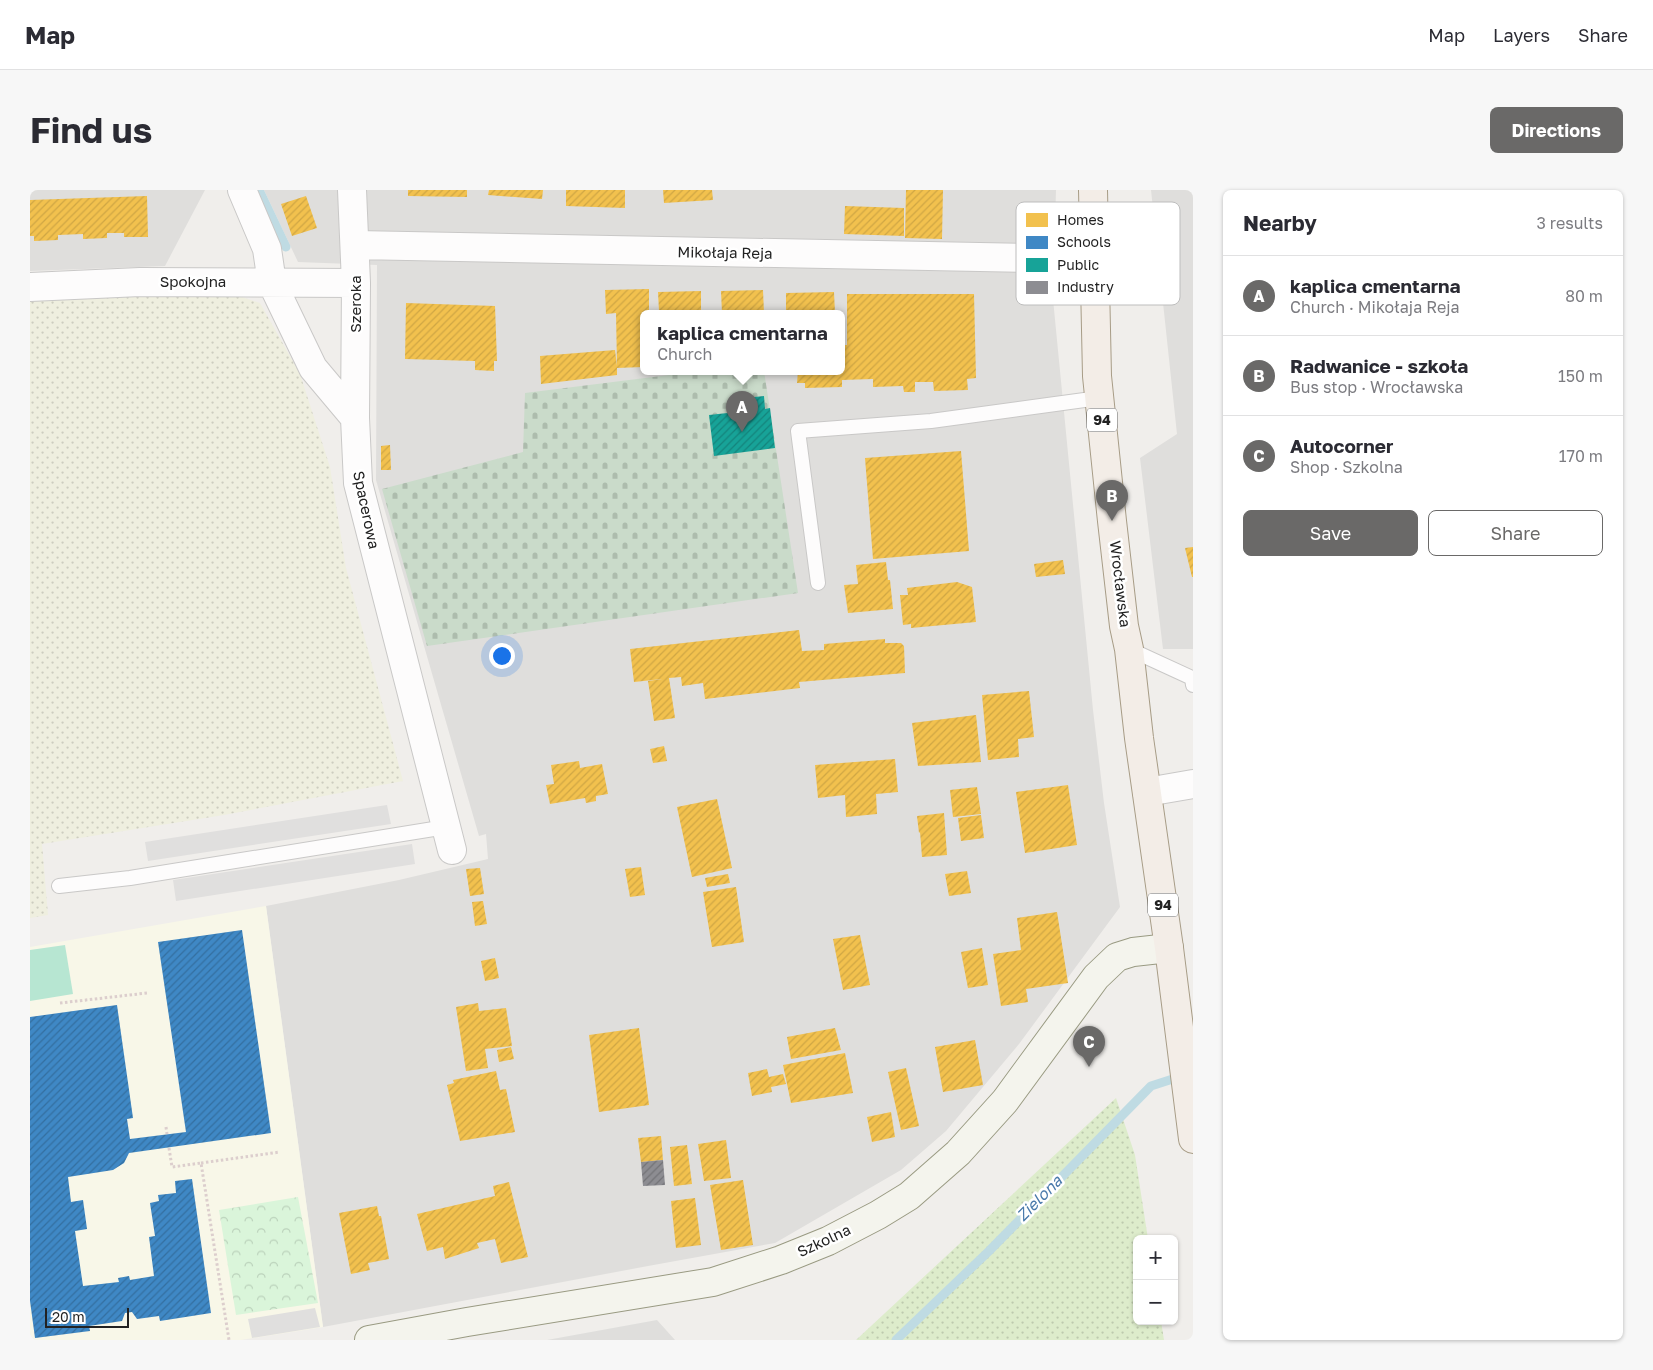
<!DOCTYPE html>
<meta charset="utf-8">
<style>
body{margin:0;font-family:"Golos Text",sans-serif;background:#f7f7f7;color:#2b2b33}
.controls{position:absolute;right:15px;bottom:15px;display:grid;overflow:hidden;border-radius:8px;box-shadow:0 1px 4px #0004}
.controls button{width:45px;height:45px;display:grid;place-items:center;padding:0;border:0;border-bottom:1px solid #e1e1e2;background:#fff;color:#2b2b33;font:25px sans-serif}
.scale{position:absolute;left:15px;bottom:12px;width:84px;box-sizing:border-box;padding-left:5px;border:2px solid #222;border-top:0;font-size:14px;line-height:18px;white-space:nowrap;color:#222;-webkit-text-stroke:4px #fff;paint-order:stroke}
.you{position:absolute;left:471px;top:465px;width:18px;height:18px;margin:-12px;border:4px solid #fff;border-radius:50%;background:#1a73e8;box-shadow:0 0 0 8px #1a73e833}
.badge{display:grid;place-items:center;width:32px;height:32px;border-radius:50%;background:#6a6968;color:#fff;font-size:16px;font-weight:700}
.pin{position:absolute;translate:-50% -41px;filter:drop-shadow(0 1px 2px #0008)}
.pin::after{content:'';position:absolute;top:26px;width:18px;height:15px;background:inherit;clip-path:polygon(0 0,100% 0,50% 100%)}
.popup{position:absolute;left:610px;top:120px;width:205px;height:65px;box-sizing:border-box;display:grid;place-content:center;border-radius:8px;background:#fff;filter:drop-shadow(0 1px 4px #0005);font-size:16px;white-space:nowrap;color:#7c7c81}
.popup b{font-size:19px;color:#2b2b33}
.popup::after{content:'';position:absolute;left:50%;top:100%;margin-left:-10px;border:10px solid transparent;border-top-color:#fff}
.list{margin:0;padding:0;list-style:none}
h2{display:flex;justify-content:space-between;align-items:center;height:65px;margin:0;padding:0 20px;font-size:21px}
h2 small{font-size:16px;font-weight:400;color:#7c7c81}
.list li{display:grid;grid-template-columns:32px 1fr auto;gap:15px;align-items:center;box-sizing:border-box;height:80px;padding:0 20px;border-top:1px solid #e1e1e2}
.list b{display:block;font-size:19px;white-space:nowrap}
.list p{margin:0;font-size:16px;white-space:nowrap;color:#7c7c81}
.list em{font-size:16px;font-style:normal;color:#7c7c81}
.actions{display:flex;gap:10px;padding:15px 20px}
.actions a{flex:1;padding:11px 0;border:1px solid #6a6968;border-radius:8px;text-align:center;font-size:18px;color:#6a6968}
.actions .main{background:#6a6968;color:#fff}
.map{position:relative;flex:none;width:1163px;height:1150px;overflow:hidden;border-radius:8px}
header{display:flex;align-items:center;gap:30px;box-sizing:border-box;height:70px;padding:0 25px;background:#fff;border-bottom:1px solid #e1e1e2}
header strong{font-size:24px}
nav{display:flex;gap:28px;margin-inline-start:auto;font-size:18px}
.intro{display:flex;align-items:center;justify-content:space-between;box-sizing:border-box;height:120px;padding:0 30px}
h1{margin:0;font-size:35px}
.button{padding:12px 22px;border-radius:8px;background:#6a6968;color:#fff;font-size:18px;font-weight:700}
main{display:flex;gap:30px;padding:0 30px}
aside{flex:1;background:#fff;border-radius:8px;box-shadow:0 1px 4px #0004}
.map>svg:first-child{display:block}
</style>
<header>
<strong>Map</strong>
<nav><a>Map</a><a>Layers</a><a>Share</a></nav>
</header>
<div class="intro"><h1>Find us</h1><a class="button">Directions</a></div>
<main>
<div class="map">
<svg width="1163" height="1150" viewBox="0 0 1163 1150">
<defs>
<pattern id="farmland-dots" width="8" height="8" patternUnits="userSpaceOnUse" patternTransform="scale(1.25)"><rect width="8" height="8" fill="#efefdf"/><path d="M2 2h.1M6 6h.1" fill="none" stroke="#cdcdbf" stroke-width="1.8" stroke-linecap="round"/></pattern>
<pattern id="grass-dots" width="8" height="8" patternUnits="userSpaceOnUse" patternTransform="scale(1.25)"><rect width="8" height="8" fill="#ddeccb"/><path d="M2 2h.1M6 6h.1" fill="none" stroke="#bdcaae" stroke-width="1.8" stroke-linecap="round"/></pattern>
<pattern id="cemetery-stones" width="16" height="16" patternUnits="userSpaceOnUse" patternTransform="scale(1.25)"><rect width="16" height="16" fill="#cadbca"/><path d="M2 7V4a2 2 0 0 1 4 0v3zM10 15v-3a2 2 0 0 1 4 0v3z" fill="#adbcad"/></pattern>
<pattern id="park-crowns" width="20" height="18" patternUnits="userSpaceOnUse" patternTransform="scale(1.25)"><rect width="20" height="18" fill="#daf5da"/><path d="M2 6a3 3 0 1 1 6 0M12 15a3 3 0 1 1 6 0" fill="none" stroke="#bbd2bb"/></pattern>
<pattern id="homes-hatch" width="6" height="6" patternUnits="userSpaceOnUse" patternTransform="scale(1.25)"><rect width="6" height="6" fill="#f2c14e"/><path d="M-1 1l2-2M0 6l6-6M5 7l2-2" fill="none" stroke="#cfa644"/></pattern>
<pattern id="schools-hatch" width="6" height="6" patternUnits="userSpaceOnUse" patternTransform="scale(1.25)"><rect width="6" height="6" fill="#3f88c5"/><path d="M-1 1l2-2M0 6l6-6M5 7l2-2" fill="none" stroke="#346fa0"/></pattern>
<pattern id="public-hatch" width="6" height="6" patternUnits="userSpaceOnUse" patternTransform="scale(1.25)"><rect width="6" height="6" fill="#17a398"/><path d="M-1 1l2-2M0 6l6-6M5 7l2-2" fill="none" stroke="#14847c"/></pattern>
<pattern id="industry-hatch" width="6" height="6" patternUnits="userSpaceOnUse" patternTransform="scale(1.25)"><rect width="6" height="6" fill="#8d8d92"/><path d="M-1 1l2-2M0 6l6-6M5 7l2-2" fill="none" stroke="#737377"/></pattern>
</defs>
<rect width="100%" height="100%" fill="#f0eeeb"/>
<!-- residential -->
<path fill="#dfdedc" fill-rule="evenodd" d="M0 0H175L135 76 0 81Z
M234 0H1026L1023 109 1063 520 1074 613 1090 717 989 854 916 941 871 980 745 1053 618 1076 293 1137 236 716 369 690 458 669 456 644 449 646 346 290 347 75 268 72ZM613 123H811V181H613Z
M1121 0H1163V459H1133L1110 268 1147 244Z
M627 1130 645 1150H517Z"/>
<!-- education -->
<path fill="#f8f7e8" d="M236 716 293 1137 211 1150H0V757Z"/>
<!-- farmland -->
<path fill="url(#farmland-dots)" d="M203 104 230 113 270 184 300 277 316 378 373 591 194 625 12 654 18 725 0 728V110Z"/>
<!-- grass -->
<path fill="url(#grass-dots)" d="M1086 908 1105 965 1118 1049H1107V1131H1131L1134 1150H826Z"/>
<!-- cemetery -->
<path fill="url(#cemetery-stones)" d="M706 181H734L768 403 397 456 352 299 493 262 495 203 655 183Z"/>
<!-- park -->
<path fill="url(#park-crowns)" d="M268 1007 288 1113 206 1125 189 1020Z"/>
<!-- pitch -->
<path fill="#b7e6d2" d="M35 755 43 804 0 811V760Z"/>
<!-- parking -->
<path fill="#e0dfde" d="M357 615 361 634 118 671 115 652Z
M382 654 385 674 146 711 143 690Z
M285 1118 290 1137 222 1148 218 1129Z"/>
<!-- homes -->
<path fill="url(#homes-hatch)" d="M378 0H437V7L378 6Z
M459 0H513L512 9 458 5Z
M536 0H595V18L536 16Z
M633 0H682L683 10 634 13Z
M876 0H913L912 49 875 48Z
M117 6 118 47H94V43H77V48L53 49V44L28 45V50L4 51V46H0V10Z
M276 6 287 38 262 46 251 14Z
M815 16 874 18V46L814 44Z
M619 99V121H629L628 102 671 101V123H613V177L587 178V185L511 194 510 166 585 160 587 176 586 123 576 124 575 100Z
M733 100 734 123H692L691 101Z
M804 102 805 123H756V103Z
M817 104H944L946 188 937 189 938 200 904 201 903 192H885V202H874L873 196 843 197V189L812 190V197L775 198V193H767L768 181H811V155H817Z
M376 113 465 116 467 171H464V181L445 180V171L375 169Z
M360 255 361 280H351V256Z
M931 261 939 361 843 369 835 268Z
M1163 357V387H1162L1155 358Z
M1033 370 1035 384 1006 387 1004 374Z
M856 372 858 390H860L863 419 818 423 814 395 828 394 826 375Z
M927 392 942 397 946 432 881 438V434L873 435 870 405H878L877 398Z
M769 440 772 461 794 460V454L855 449V453H871L874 456 875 483 769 492 770 498 675 509 673 493 652 496 651 487 639 488 645 528 624 531 618 491 632 489 604 492 600 459Z
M999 501 1004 547 988 549 989 567 958 570 952 505Z
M946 525 951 572 888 576 882 533Z
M634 556 637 571 623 573 620 559Z
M865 569 868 602 846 604 847 624 816 627 815 605 788 608 785 575Z
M549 571 550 578 572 574 578 604 566 606V611L556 613 555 608 520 614 516 595 524 594 521 575Z
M1038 595 1047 655 995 663 986 602Z
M947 597 951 624 923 627 920 600Z
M687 609 702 678 662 687 647 617Z
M914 623 917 665 892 667 890 642 889 643 887 626Z
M951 625 954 648 931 651 928 628Z
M611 677 615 705 600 707 595 679Z
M450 678 454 704 440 706 436 679Z
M937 681 941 703 919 706 915 684Z
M698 684 700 693 677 697 675 688Z
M706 697 714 752 682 757 673 702Z
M453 711 457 734 445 736 442 712Z
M1027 722 1038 793 996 799 998 812 971 816 963 764 991 760 987 728Z
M830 745 840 795 813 800 803 749Z
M952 758 958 795 938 798 931 762Z
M465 768 469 788 455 791 451 771Z
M448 813 449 821 476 818 482 856 455 859 458 878 436 881 426 817Z
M609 838 619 915 569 922 559 845Z
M805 838 811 860 761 869 757 847Z
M945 850 953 895 913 902 905 857Z
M481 857 484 869 469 872 467 860Z
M815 863 823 903 761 913 753 875Z
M876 878 889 936 871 940 858 882Z
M737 879 739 887 753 884 756 894 741 897 742 902 722 906 718 883Z
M466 881 470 900 476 899 485 942 430 951 417 895 424 893 423 890Z
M861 922 865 947 842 952 837 927Z
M631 946 633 970 611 972 608 948Z
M696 950 701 988 674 991 668 954Z
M657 955 662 994 644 996 640 957Z
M713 990 723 1055 691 1060 680 995Z
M479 992 498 1067 471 1073 465 1049 447 1053 449 1058 415 1069 413 1057 397 1061 387 1024 465 1006 463 996Z
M665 1008 671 1055 646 1058 641 1011Z
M347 1016 349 1026H351L359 1069 338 1073 340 1080 321 1084 309 1023Z"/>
<!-- schools -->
<path fill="url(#schools-hatch)" d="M212 740 241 943 99 963 94 973 83 980 38 987 41 1012 53 1010 57 1039 45 1041 53 1096 89 1092 88 1088 99 1086 100 1090 124 1086 119 1047 125 1046 120 1013 129 1011 128 1005 146 1003 145 991 162 989 181 1123 130 1131 129 1126 107 1129 102 1122 95 1123 92 1131 59 1136 60 1141 5 1148 0 1111V827L87 815 103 928 97 929 100 949 156 942 128 752Z"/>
<!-- public -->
<path fill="url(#public-hatch)" d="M734 206 735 219 740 218 745 258 684 266 679 225 716 221 715 208Z"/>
<!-- industry -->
<path fill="url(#industry-hatch)" d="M633 970 635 995 613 996 611 972Z"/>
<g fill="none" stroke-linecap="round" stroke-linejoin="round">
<!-- stream -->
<path stroke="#bfdbe3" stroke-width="9" d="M229 0 256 57
M866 1150 959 1061 1121 896 1152 886"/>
<!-- lane casing -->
<g stroke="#c9c8c7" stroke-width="16">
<path id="lane" d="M788 393 768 241 901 231 1069 208
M1099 459 1162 488 1163 495
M29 696 100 688 416 637"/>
</g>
<!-- street casing -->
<g stroke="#c9c8c7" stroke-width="30">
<path id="street" d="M212 0 237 59 242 93 283 178 325 228 328 293 422 660
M322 0 326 93 325 228
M326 55 999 68 1063 65
M0 97 110 92 326 93
M1117 602 1163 594"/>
</g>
<!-- secondary casing -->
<g stroke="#999a82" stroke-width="30">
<path id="secondary" d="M339 1150 437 1132 683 1092 751 1070 798 1051 848 1025 879 1006 928 963 975 911 1066 787 1087 767 1103 762 1139 758"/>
</g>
<!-- primary casing -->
<g stroke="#a79c86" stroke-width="30">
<path id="primary" d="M1063 0 1067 186 1082 331 1094 436 1099 459 1109 548 1139 758 1163 949"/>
</g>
<!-- path -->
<path stroke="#dccecd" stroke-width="3" stroke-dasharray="2.5 2.5" stroke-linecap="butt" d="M30 813 117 803
M136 937 137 944
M139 958 142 977 171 973 199 1150
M171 973 250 962"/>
<!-- lane -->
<use href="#lane" stroke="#fdfcfc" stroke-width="14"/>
<!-- street -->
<use href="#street" stroke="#fdfcfc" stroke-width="28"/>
<!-- secondary -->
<use href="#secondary" stroke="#f4f4ed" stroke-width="28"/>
<!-- primary -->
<use href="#primary" stroke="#f3ede7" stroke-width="28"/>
</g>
<g text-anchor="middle" stroke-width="5" stroke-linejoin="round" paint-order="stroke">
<!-- shield labels -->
<g fill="#fff" stroke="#646464" stroke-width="1">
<rect x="1057" y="218.5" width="30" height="23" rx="4"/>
<rect x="1118" y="703.5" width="30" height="23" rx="4"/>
</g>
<g font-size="14" font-weight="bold" fill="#222">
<text x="1072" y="235">94</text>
<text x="1133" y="720">94</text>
</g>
<!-- street labels -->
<g font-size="15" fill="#222" stroke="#fff">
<text transform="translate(695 63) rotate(1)" y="5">Mikołaja Reja</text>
<text x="163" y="97">Spokojna</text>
<text transform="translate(326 114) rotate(-90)" y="5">Szeroka</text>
<text transform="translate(336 320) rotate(78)" y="5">Spacerowa</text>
<text transform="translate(1090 394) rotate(83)" y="5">Wrocławska</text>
<text transform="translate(794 1051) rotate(-25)" y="5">Szkolna</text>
</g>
<!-- water labels -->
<g font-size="16" font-style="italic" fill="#4a7aab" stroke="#fff">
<text transform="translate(1009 1008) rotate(-45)" y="6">Zielona</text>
</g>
</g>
<!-- legend -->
<rect x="986" y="12" width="164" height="103" rx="8" fill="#fff" stroke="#bdbdbd" stroke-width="1"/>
<rect x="996" y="23" width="22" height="14" fill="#f2c14e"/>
<rect x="996" y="46" width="22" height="13" fill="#3f88c5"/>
<rect x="996" y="68" width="22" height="14" fill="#17a398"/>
<rect x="996" y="91" width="22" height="13" fill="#8d8d92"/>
<g font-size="14" fill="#222">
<text x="1027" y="35">Homes</text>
<text x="1027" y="57">Schools</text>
<text x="1027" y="80">Public</text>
<text x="1027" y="102">Industry</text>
</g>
</svg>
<div class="controls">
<button>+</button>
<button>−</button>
</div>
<div class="scale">20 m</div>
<div class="you"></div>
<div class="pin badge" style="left:712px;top:242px">A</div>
<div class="popup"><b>kaplica cmentarna</b>Church</div>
<div class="pin badge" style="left:1082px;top:331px">B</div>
<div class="pin badge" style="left:1059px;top:877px">C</div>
</div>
<aside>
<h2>Nearby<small>3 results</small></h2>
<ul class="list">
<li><span class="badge">A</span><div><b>kaplica cmentarna</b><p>Church · Mikołaja Reja</p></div><em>80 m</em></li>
<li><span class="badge">B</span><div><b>Radwanice - szkoła</b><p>Bus stop · Wrocławska</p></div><em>150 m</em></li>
<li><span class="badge">C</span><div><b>Autocorner</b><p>Shop · Szkolna</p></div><em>170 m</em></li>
</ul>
<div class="actions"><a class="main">Save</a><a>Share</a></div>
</aside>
</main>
